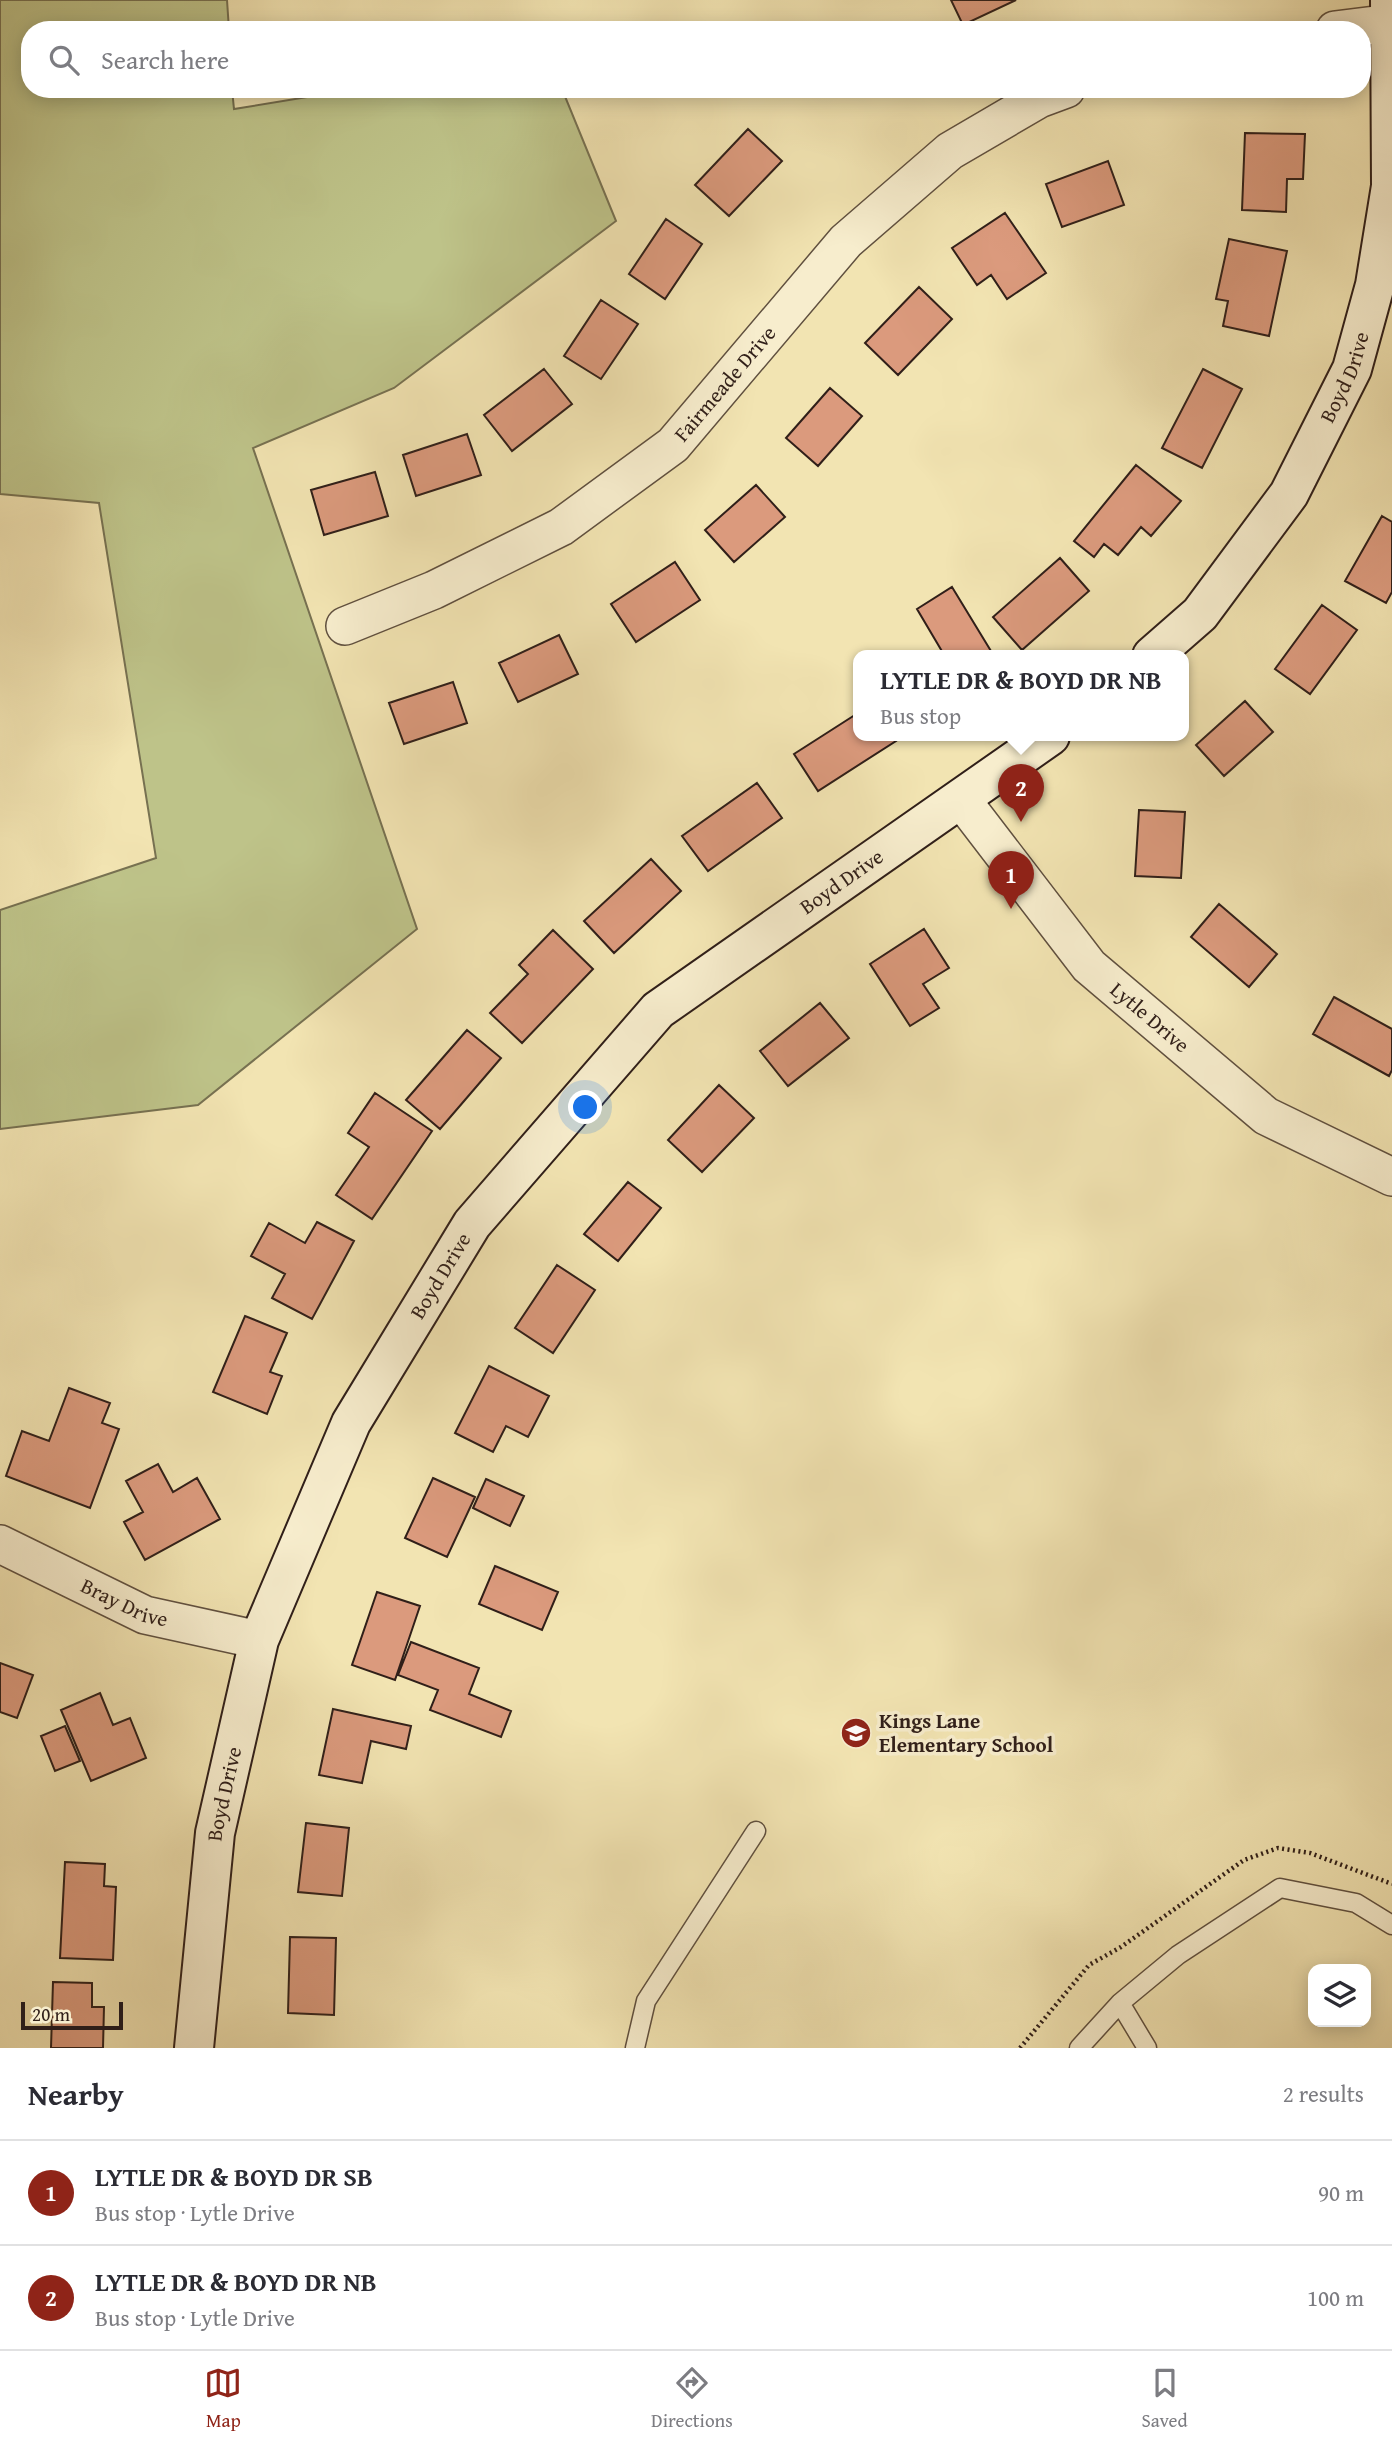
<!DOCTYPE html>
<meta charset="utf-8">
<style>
body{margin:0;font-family:"Gentium Book Plus",serif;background:#f7f7f7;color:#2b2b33}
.controls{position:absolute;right:21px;bottom:21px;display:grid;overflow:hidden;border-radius:14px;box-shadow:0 4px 18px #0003}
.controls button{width:63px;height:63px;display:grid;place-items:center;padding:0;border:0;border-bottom:2px solid #e1e1e2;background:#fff;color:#2b2b33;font:35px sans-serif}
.scale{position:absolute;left:21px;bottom:18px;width:102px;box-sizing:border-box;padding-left:7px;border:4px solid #301f19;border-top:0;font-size:19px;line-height:24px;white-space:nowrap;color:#301f19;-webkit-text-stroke:5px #f7edcd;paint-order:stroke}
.you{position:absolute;left:586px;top:1108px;width:24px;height:24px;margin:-18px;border:5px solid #fff;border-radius:50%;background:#1a73e8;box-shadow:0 0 0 10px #1a73e833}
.badge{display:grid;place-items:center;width:46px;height:46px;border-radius:50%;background:#8f2418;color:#fff;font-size:23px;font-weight:700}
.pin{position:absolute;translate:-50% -58px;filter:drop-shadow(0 2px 4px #0008)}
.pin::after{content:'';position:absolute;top:37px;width:24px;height:21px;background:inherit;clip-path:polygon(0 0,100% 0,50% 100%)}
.popup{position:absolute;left:853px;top:650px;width:336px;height:91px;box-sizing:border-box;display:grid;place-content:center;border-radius:14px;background:#fff;filter:drop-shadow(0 2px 5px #0005);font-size:23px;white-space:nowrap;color:#7c7c81}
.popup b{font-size:26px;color:#2b2b33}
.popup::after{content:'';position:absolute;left:50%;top:100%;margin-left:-14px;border:14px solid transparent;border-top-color:#fff}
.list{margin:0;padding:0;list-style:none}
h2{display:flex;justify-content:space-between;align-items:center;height:91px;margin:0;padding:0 28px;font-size:30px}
h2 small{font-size:23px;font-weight:400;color:#7c7c81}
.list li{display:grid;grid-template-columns:46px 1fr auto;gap:21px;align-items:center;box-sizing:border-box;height:105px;padding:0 28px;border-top:2px solid #e1e1e2}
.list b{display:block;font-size:26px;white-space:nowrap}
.list p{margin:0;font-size:23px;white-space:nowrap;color:#7c7c81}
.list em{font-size:23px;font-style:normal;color:#7c7c81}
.icon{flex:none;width:38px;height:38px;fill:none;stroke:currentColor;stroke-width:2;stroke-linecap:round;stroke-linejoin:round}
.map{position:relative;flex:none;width:1392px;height:2048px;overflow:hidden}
.search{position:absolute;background:#fff;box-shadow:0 4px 18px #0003;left:21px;right:21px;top:21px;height:77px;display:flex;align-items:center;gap:18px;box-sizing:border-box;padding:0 24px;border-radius:28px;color:#7c7c81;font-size:26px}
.sheet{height:301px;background:#fff}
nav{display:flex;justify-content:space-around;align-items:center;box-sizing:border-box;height:98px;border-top:2px solid #e1e1e2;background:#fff;font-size:19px;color:#7c7c81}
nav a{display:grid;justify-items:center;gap:4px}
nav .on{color:#8f2418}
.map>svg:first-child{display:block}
</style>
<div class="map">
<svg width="1392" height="2048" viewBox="0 0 1392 2048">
<rect width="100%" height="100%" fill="#f2e4b2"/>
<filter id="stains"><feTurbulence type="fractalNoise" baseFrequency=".00286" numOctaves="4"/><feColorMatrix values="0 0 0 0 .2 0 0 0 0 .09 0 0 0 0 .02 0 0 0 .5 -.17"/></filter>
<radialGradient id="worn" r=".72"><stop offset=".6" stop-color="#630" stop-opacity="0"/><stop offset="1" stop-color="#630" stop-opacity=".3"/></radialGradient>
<!-- green -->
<path fill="#bec389" stroke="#777151" stroke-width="2" d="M0 0H227L229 30H30V89H232L234 109 356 89H562L616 221 394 388 253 448 417 929 198 1105 0 1129V910L156 858 99 503 0 494Z"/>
<!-- building -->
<path fill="#db9a7d" stroke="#301f19" stroke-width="2" d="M951 0H1016L963 25Z
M748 129 782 161 729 216 695 185Z
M1245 133 1305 134 1303 179H1287L1286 212 1242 210Z
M1108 161 1124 205 1062 227 1046 184Z
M1005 213 1046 273 1007 299 991 275 977 285 952 248Z
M666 219 702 244 665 299 629 274Z
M1229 239 1287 251 1269 336 1223 326 1228 301 1216 299Z
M919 287 952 319 898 375 865 343Z
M601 300 638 324 601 379 564 356Z
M544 369 572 404 512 451 484 415Z
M1203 369 1242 389 1202 468 1162 448Z
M830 388 862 416 818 466 786 438Z
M467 434 481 475 416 496 403 455Z
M1136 465 1181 501 1151 536 1141 527 1118 555 1104 544 1094 557 1074 541Z
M375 472 388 516 324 535 311 490Z
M756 485 785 517 734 562 705 530Z
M1382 516 1392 522V592L1386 603 1345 581Z
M1060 558 1089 591 1022 650 993 617Z
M675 562 700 600 636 642 611 604Z
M952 587 994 656H939L943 653 917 609Z
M1322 605 1357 630 1310 694 1275 669Z
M559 635 578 674 518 702 499 663Z
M453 682 467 723 404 744 389 703Z
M1245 701 1273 732 1224 776 1196 745Z
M858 713V736H892L896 741 818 791 794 754Z
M757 783 782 818 708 871 682 836Z
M1139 810 1185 812 1181 878 1135 876Z
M651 859 681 891 614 953 584 921Z
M1219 904 1277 954 1249 987 1191 937Z
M924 929 949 968 923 984 939 1008 910 1026 870 964Z
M553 930 593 969 522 1043 490 1013 528 974 519 965Z
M1334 997 1392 1029V1070L1389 1076 1313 1034Z
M820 1003 849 1038 788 1086 760 1051Z
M467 1030 501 1058 440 1129 406 1100Z
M719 1085 754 1118 702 1172 668 1140Z
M375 1093 432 1131 372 1219 336 1195 369 1147 348 1133Z
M628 1182 661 1208 618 1261 584 1234Z
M317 1222 354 1241 312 1319 272 1298 285 1274 251 1256 269 1223 305 1243Z
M557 1265 595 1290 553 1353 515 1328Z
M245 1316 287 1333 270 1372 282 1376 267 1414 213 1392Z
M489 1366 549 1396 528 1437 506 1426 493 1452 455 1433Z
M69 1388 110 1403 102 1423 119 1429 90 1508 6 1476 22 1431 49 1441Z
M158 1464 173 1492 197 1478 220 1519 145 1560 124 1522 143 1512 126 1481Z
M433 1478 475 1497 447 1557 405 1538Z
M486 1479 524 1496 510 1526 473 1508Z
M495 1566 558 1592 542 1630 479 1604Z
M377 1592 420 1606 395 1680 352 1665Z
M411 1642 479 1668 469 1694 511 1711 501 1737 430 1710 438 1690 398 1675Z
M0 1663 33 1675 17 1718 0 1712Z
M100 1693 113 1725 130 1718 146 1758 91 1781 61 1710Z
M333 1709 411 1726 406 1749 371 1741 362 1783 319 1775Z
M65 1726 80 1761 55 1771 41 1736Z
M306 1823 349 1828 342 1896 298 1892Z
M65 1862 105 1864 104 1886 116 1887 113 1960 60 1958Z
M290 1937 336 1938 334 2015 288 2013Z
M53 1982 92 1983V2007H104L103 2048H51Z"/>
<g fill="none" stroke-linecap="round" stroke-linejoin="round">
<!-- lane casing -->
<g stroke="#60503f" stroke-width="21">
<path id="lane" d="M1120 2003 1147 2048
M635 2048 646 2001 756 1831
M1079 2048 1120 2003 1178 1955 1280 1888 1356 1903 1392 1925"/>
</g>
<!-- street casing -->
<g stroke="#60503f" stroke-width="40">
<g id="street">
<path d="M1335 30 1391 23"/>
<path id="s1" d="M345 626 434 590 561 527 673 445 846 241 950 151 1039 99 1066 89"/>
<path id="s2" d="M961 799 1089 966 1266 1116 1392 1177"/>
<path id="s3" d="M0 1544 145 1615 259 1640"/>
</g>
</g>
<!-- secondary casing -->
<g stroke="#301f19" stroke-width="42">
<g id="secondary">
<path id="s4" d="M1152 656 1200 614 1289 494 1352 369 1375 285 1391 186 1390 0"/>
<path id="s5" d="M194 2048 215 1833 259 1640 351 1423 472 1224 658 1010 1050 736"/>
</g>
</g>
<!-- path -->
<path stroke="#301f19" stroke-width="4.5" stroke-dasharray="2 3.5" stroke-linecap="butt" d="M1020 2048 1089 1965 1121 1947 1244 1860 1278 1848 1310 1853 1392 1884"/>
<!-- lane -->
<use href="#lane" stroke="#f7edcd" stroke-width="18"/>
<!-- street -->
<use href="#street" stroke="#f7edcd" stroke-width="37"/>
<!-- secondary -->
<use href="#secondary" stroke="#f7edcd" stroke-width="38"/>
</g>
<!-- icons -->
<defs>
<g id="school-disc" transform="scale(1.575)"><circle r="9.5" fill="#8f2418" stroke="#f7edcd"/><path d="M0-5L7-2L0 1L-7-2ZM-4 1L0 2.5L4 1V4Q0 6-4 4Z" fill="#fff"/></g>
</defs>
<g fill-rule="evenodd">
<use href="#school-disc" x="856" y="1733"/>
</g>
<g text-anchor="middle" stroke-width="7" stroke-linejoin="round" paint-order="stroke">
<!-- street labels -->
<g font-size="21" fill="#301f19" stroke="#f7edcd">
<text dy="7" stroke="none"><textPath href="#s4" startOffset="343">Boyd Drive</textPath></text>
<text dy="7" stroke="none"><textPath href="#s1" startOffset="457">Fairmeade Drive</textPath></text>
<text dy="7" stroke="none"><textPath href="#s5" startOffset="1390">Boyd Drive</textPath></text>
<text dy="7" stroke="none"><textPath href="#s2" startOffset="290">Lytle Drive</textPath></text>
<text dy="7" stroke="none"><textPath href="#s5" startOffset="822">Boyd Drive</textPath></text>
<text dy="7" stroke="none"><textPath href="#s3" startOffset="138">Bray Drive</textPath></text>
<text dy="7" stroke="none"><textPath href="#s5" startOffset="256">Boyd Drive</textPath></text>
</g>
<!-- poi labels -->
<g font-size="21" font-weight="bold" fill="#301f19" stroke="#f7edcd" text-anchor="start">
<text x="879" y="1728">Kings Lane<tspan x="879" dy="24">Elementary School</tspan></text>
</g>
</g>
<rect width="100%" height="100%" filter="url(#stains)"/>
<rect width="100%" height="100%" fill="url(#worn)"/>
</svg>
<div class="controls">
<button><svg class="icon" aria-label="layers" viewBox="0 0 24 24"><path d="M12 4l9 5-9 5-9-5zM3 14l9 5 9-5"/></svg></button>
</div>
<div class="scale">20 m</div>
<div class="you"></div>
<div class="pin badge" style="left:1011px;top:909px">1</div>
<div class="pin badge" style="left:1021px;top:822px">2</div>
<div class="popup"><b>LYTLE DR &amp; BOYD DR NB</b>Bus stop</div>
<div class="search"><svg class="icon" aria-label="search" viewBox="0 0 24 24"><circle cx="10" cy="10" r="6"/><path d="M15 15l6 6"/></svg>Search here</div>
</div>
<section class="sheet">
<h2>Nearby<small>2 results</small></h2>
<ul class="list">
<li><span class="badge">1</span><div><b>LYTLE DR &amp; BOYD DR SB</b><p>Bus stop · Lytle Drive</p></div><em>90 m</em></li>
<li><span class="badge">2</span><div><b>LYTLE DR &amp; BOYD DR NB</b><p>Bus stop · Lytle Drive</p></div><em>100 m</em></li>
</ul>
</section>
<nav>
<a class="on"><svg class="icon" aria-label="map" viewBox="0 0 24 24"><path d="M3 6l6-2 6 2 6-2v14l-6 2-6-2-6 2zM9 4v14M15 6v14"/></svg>Map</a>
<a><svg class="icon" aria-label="directions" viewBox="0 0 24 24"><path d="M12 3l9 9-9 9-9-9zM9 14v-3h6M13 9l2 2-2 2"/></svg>Directions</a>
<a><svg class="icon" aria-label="saved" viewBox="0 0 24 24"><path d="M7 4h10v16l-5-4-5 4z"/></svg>Saved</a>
</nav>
